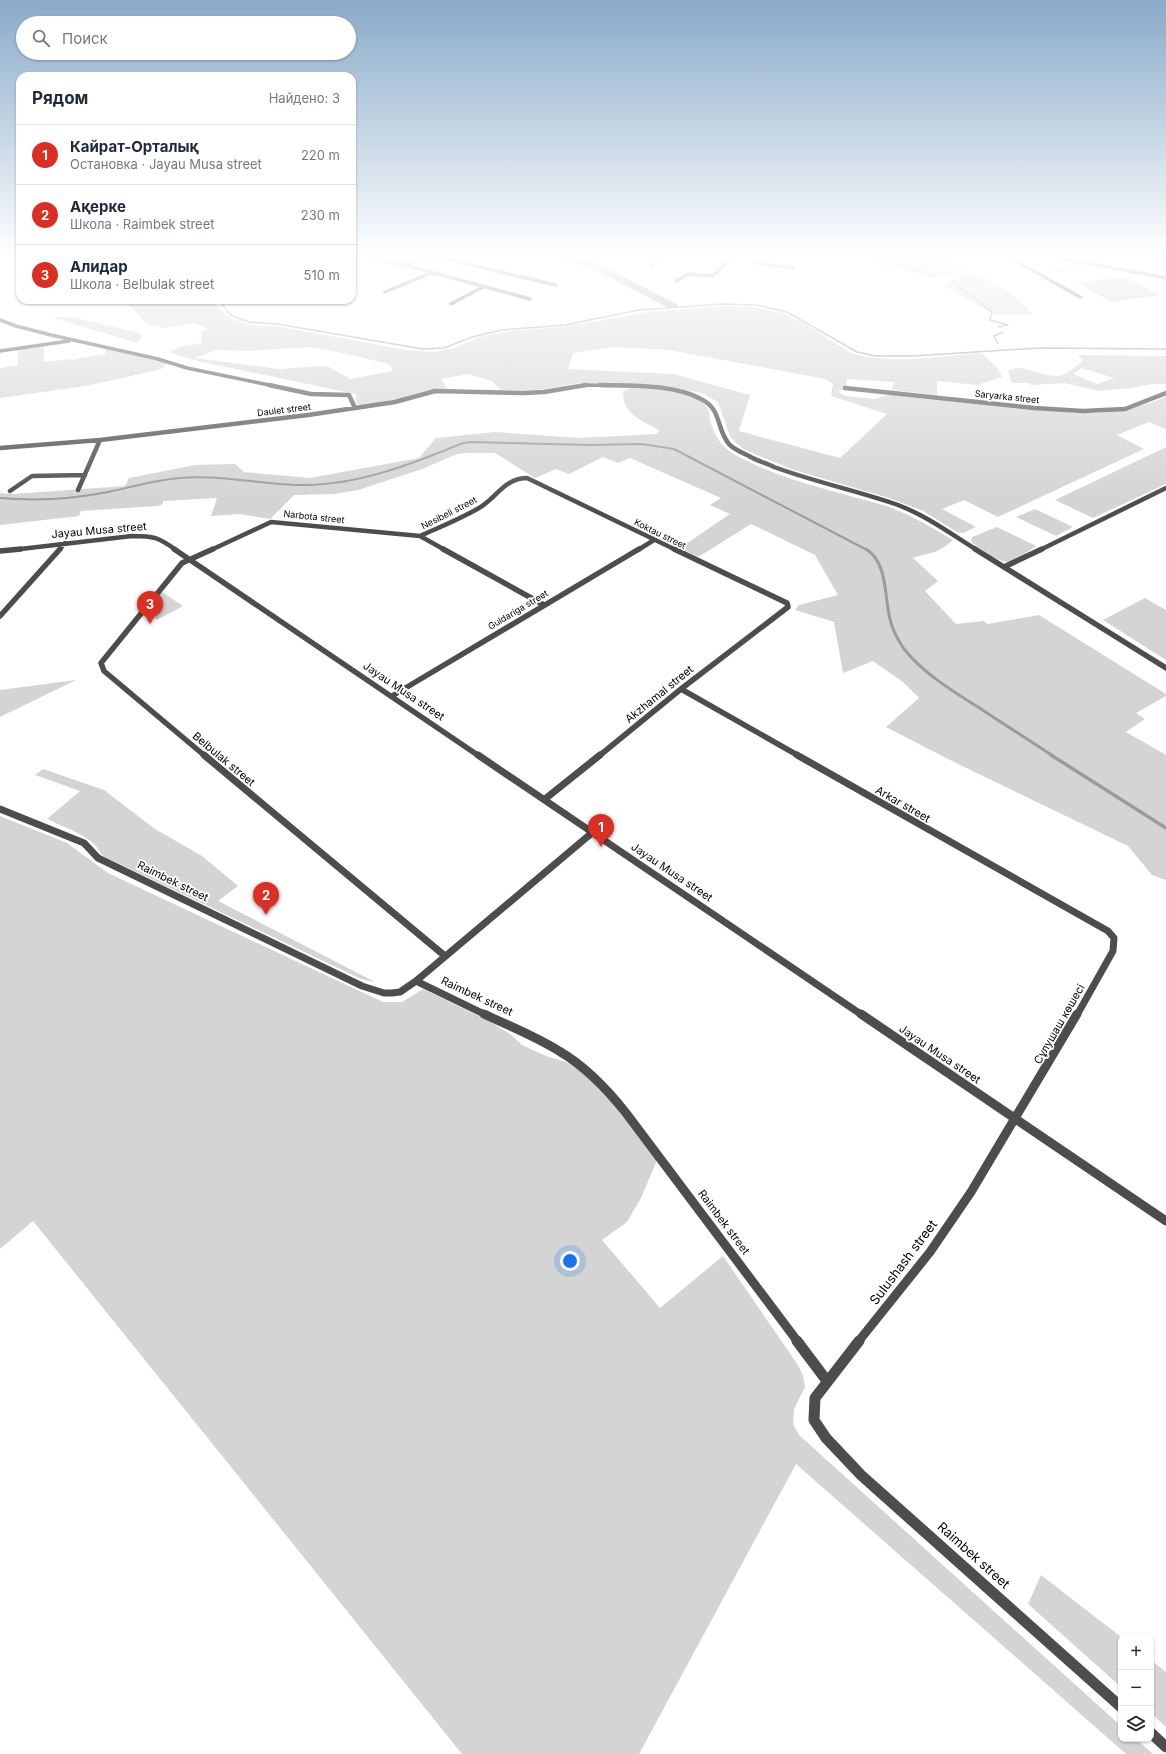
<!DOCTYPE html>
<html lang="ru">
<meta charset="utf-8">
<style>
body{margin:0;font-family:Inter,sans-serif;background:#f6f6f7;color:#1f2937}
.controls{position:absolute;right:12px;bottom:12px;display:grid;overflow:hidden;border-radius:8px;box-shadow:0 1px 3px #0004}
.controls button{width:36px;height:36px;display:grid;place-items:center;padding:0;border:0;border-bottom:1px solid #e0e1e3;background:#fff;color:#1f2937;font:20px sans-serif}
.you{position:absolute;left:570px;top:1261px;width:14px;height:14px;margin:-10px;border:3px solid #fff;border-radius:50%;background:#1a73e8;box-shadow:0 0 0 6px #1a73e833}
.badge{display:grid;place-items:center;width:26px;height:26px;border-radius:50%;background:#d93025;color:#fff;font-size:13px;font-weight:700}
.pin{position:absolute;translate:-50% -33px;filter:drop-shadow(0 1px 2px #0008)}
.pin::after{content:'';position:absolute;top:21px;width:14px;height:12px;background:inherit;clip-path:polygon(0 0,100% 0,50% 100%)}
.list{margin:0;padding:0;list-style:none}
h2{display:flex;justify-content:space-between;align-items:center;height:52px;margin:0;padding:0 16px;font-size:17px}
h2 small{font-size:13px;font-weight:400;color:#747a83}
.list li{display:grid;grid-template-columns:26px 1fr auto;gap:12px;align-items:center;box-sizing:border-box;height:60px;padding:0 16px;border-top:1px solid #e0e1e3}
.list b{display:block;font-size:15px;white-space:nowrap}
.list p{margin:0;font-size:13px;white-space:nowrap;color:#747a83}
.list em{font-size:13px;font-style:normal;color:#747a83}
.icon{flex:none;width:22px;height:22px;fill:none;stroke:currentColor;stroke-width:2;stroke-linecap:round;stroke-linejoin:round}
.map{position:relative;flex:none;width:1166px;height:1754px;overflow:hidden}
.search{position:absolute;background:#fff;box-shadow:0 1px 3px #0004;left:16px;top:16px;width:340px;height:44px;display:flex;align-items:center;gap:10px;box-sizing:border-box;padding:0 14px;border-radius:22px;color:#747a83;font-size:15px}
.panel{position:absolute;background:#fff;box-shadow:0 1px 3px #0004;left:16px;top:72px;width:340px;height:232px;border-radius:12px}
.map>svg:first-child{display:block}
</style>
<div class="map">
<svg width="1166" height="1754" viewBox="0 0 1166 1754">
<rect width="100%" height="100%" fill="#fff"/>
<!-- green -->
<path fill="#d4d4d4" fill-rule="evenodd" d="M856 256H931L963 265 959 271 935 279 853 257Z
M1073 265 1082 270 1055 273 1046 268Z
M966 274 983 276 1015 296 1033 314 994 315 943 285Z
M118 300H210L214 302 227 317 250 325 276 326 406 350 435 352 454 348 480 337 511 331 562 327 655 311 726 306 752 307 783 313 800 321 851 353C885 365 945 356 982 353L998 369 1002 377 977 385 937 381V395L892 390 894 382 847 379 846 387 838 392 846 396 875 399 891 394 1075 413C1095 413 1114 413 1133 408 1144 405 1155 401 1166 397V429L1149 422 1117 435 1144 449 998 517 964 500 942 509 976 527 963 533 957 532 923 511 889 498 794 470 745 450 736 443 730 436 718 402 702 393 650 384 580 383 537 390H501L492 381 468 374 441 379 448 390 424 391 398 399 361 405 356 403V394L197 361 169 352 180 347 202 343 201 332 207 328 194 323 165 328 151 325 144 321 129 305ZM310 347 338 352 385 363 391 366 392 371 350 379 329 367 323 366 279 369 195 358 216 350 248 351ZM614 347 669 350 826 379 833 384 831 396 887 414 840 458 739 431 750 395 674 374 568 369 573 353Z
M50 317H73L139 333 142 337 138 343Z
M44 347V362L70 359 71 360 105 354 106 349 164 362 166 364 163 368 158 370 86 386 0 398V368L18 365V350Z
M1078 355 1166 356V384H1152L1131 388 1099 391 1064 383 1031 385 1029 383H1012L1008 371C1022 361 1042 380 1062 375 1069 374 1077 365 1083 361ZM1082 368 1114 378 1097 384 1073 374Z
M631 388C651 389 700 389 709 411 710 414 709 418 710 420 714 437 724 450 739 457 784 481 835 491 883 505 908 513 931 527 953 540 947 545 940 551 931 553 924 555 920 555 913 558L938 581 925 591 956 624 984 621 987 624 1039 615 1166 694V696L1136 713 1145 719 1126 732 1166 755V880L1152 875 1128 846 952 761 886 727 919 698 903 682 873 661 843 673 834 622 795 610 799 605 838 595 815 555 751 524 700 556H696L680 548 730 514 710 505 721 498 630 458 618 463 603 457 569 474 556 469 535 478 495 453H466L457 454 422 469 358 490 334 494 294 495 270 519 239 514 211 516 217 498 163 501V504L158 506 81 511 79 516 0 525V493L13 494 125 486 129 478 195 465 235 464 244 472 310 478 419 458 436 438 495 432 579 438 657 434 659 430C641 420 623 415 623 391Z
M1166 447V484L1093 518 1055 500Z
M1035 509 1073 527 1056 536 1016 517Z
M997 527 1036 546C1028 551 1018 560 1009 562 998 563 979 547 971 542L972 537Z
M162 592 183 606 157 620 146 612Z
M1145 598 1166 610V660L1103 620Z
M76 680 0 717V690Z
M43 769 104 790 155 829 202 856 238 886 218 901 375 982 361 979 105 857C99 853 98 847 93 843 80 832 61 826 47 819L80 791 35 775Z
M0 816 67 843 108 873 383 1002H402L423 989 489 1021 510 1034 522 1045 546 1056 566 1062 580 1069 606 1095 657 1160 641 1198 627 1222 602 1240 660 1308 723 1256 798 1365 803 1376 805 1387 794 1409 793 1424 799 1435 1121 1726V1739H1136L1153 1754H1126L796 1464 639 1754H462L33 1221 0 1249Z
M1041 1575 1121 1637V1687L1028 1604Z
M1151 1660 1166 1672V1727L1151 1713Z"/>
<g fill="none" stroke-linecap="round" stroke-linejoin="round">
<!-- stream-far3 -->
<path stroke="#9b9b9b" stroke-width="1.5" d="M0 256 20 259
M870 256 937 276
M953 282 992 312 990 320 1008 325 999 327
M218 300 232 316 249 322 277 324 423 349 444 348 472 337 502 330 565 325 639 310 722 304 756 305 787 312 857 352 876 356H913L1039 348 1166 349
M998 343 994 336 1003 332"/>
<!-- stream-far2 -->
<path stroke="#9b9b9b" stroke-width="2" d="M0 498C36 501 73 499 108 492 132 487 156 480 180 478 221 474 262 485 303 485 359 485 412 464 463 443L472 442 589 445 642 444 674 449 867 550"/>
<!-- stream-far1 -->
<path stroke="#9b9b9b" stroke-width="3" d="M866 549C888 563 884 595 890 619 892 630 898 640 904 649 924 674 954 692 981 709 1005 725 1029 740 1053 756"/>
<!-- stream -->
<path stroke="#9b9b9b" stroke-width="3.5" d="M1051 755 1166 828"/>
<!-- river -->
<path fill="#9b9b9b" fill-rule="evenodd" d="M557 256H573L599 264 677 304 678 306 677 308H669L591 268 559 258Z"/>
</g>
<!-- building -->
<path fill="#bdbdbd" d="M1125 277 1160 295 1111 302 1077 282Z"/>
<g fill="none" stroke-linecap="round" stroke-linejoin="round">
<!-- minor-far5 -->
<path stroke="#4d4d4d" stroke-width="3.5" d="M362 256 405 265 530 299
M433 256 556 285
M754 256 753 259 755 263 793 268
M1005 256 1017 258 1021 264 1080 297
M1050 256 1166 278
M405 265 430 256
M652 266 663 256
M676 281 688 274 713 276 733 256
M385 292 431 273
M451 304 483 287
M0 320 16 326 51 335 158 359 187 368 274 386
M0 351 69 341
M579 386 587 385 642 386"/>
<!-- minor-far4 -->
<path stroke="#4d4d4d" stroke-width="4.5" d="M269 385 311 394 349 395 355 408
M600 385C631 386 673 384 701 399 722 409 716 429 729 444 733 449 743 453 749 456 757 461 766 463 774 467 815 482 858 491 898 505 927 516 951 534 977 550
M845 388 1034 408 1083 411 1125 409 1166 393
M0 448 100 440 308 415 395 402 435 391 523 393 544 392 586 385
M78 490 100 440
M10 491 32 476 85 475
M420 536C440 527 460 519 479 508 496 498 505 478 527 478L676 550
M12 550 132 536C154 536 158 537 176 550
M59 550 65 543
M211 550 271 522 420 536 445 550
M638 550 654 540
M1040 550 1166 488"/>
<!-- minor-far3 -->
<path stroke="#4d4d4d" stroke-width="5.5" d="M174 549 479 756
M443 549 544 605
M975 549 1166 668
M0 551 21 549
M1004 567 1042 549
M0 616 60 549
M681 689 799 756
M392 696 639 549
M205 756 104 671 101 663 182 563 213 549
M599 756 681 689 788 607 787 603 674 549"/>
<!-- minor-far2 -->
<path stroke="#4d4d4d" stroke-width="7" d="M204 755 445 956
M478 755 862 1015
M797 755 1108 931 1114 938 1113 951 1077 1015
M545 799 600 755
M0 809 84 843 98 858 362 986 384 993H392L400 992 416 981 593 832
M416 981 486 1015"/>
<!-- minor-far1 -->
<path stroke="#4d4d4d" stroke-width="9" d="M484 1014C509 1026 535 1036 559 1051 585 1066 607 1089 626 1113L798 1342
M861 1014 1166 1221
M858 1342 930 1252 971 1192 1077 1014"/>
<!-- minor -->
<path stroke="#4d4d4d" stroke-width="11" d="M797 1341 827 1381
M859 1341 815 1398 814 1420 826 1438 861 1475 1121 1707
M1151 1733 1166 1747"/>
</g>
<!-- sky -->
<linearGradient id="sky" x2="0" y2="1"><stop stop-color="#89aac9"/><stop offset="0.51" stop-color="#fff"/><stop offset="1" stop-color="#fff" stop-opacity="0"/></linearGradient>
<rect width="1166" height="502" fill="url(#sky)"/>
<g text-anchor="middle" stroke-width="3.5" stroke-linejoin="round" paint-order="stroke">
<!-- far-street labels -->
<g font-size="9" fill="#000" stroke="#fff">
<text transform="translate(1007 397) rotate(6)" y="3">Saryarka street</text>
<text transform="translate(284 410) rotate(-7)" y="3">Daulet street</text>
<text transform="translate(449 513) rotate(-27)" y="3">Nesibeli street</text>
<text transform="translate(314 517) rotate(6)" y="3">Narbota street</text>
<text transform="translate(660 534) rotate(26)" y="3">Koktau street</text>
<text transform="translate(518 610) rotate(-31)" y="3">Guldariga street</text>
</g>
<!-- street labels -->
<g font-size="11" fill="#000" stroke="#fff">
<text transform="translate(99 530) rotate(-5)" y="4">Jayau Musa street</text>
<text transform="translate(404 691) rotate(34)" y="4">Jayau Musa street</text>
<text transform="translate(659 694) rotate(-39)" y="4">Akzhamal street</text>
<text transform="translate(224 759) rotate(40)" y="4">Belbulak street</text>
<text transform="translate(903 804) rotate(30)" y="4">Arkar street</text>
<text transform="translate(672 872) rotate(34)" y="4">Jayau Musa street</text>
<text transform="translate(173 881) rotate(26)" y="4">Raimbek street</text>
<text transform="translate(477 996) rotate(25)" y="4">Raimbek street</text>
<text transform="translate(1059 1024) rotate(-60)" y="4">Сұлушаш көшесі</text>
<text transform="translate(940 1054) rotate(34)" y="4">Jayau Musa street</text>
<text transform="translate(724 1222) rotate(53)" y="4">Raimbek street</text>
</g>
<!-- near-street labels -->
<g font-size="13" fill="#000" stroke="#fff">
<text transform="translate(903 1262) rotate(-53)" y="5">Sulushash street</text>
<text transform="translate(974 1555) rotate(42)" y="5">Raimbek street</text>
</g>
</g>
</svg>
<div class="controls">
<button>+</button>
<button>−</button>
<button><svg class="icon" aria-label="layers" viewBox="0 0 24 24"><path d="M12 4l9 5-9 5-9-5zM3 14l9 5 9-5"/></svg></button>
</div>
<div class="you"></div>
<div class="pin badge" style="left:601px;top:847px">1</div>
<div class="pin badge" style="left:266px;top:915px">2</div>
<div class="pin badge" style="left:150px;top:624px">3</div>
<div class="search"><svg class="icon" aria-label="search" viewBox="0 0 24 24"><circle cx="10" cy="10" r="6"/><path d="M15 15l6 6"/></svg>Поиск</div>
<section class="panel">
<h2>Рядом<small>Найдено: 3</small></h2>
<ul class="list">
<li><span class="badge">1</span><div><b>Кайрат-Орталық</b><p>Остановка · Jayau Musa street</p></div><em>220 m</em></li>
<li><span class="badge">2</span><div><b>Ақерке</b><p>Школа · Raimbek street</p></div><em>230 m</em></li>
<li><span class="badge">3</span><div><b>Алидар</b><p>Школа · Belbulak street</p></div><em>510 m</em></li>
</ul>
</section>
</div>
